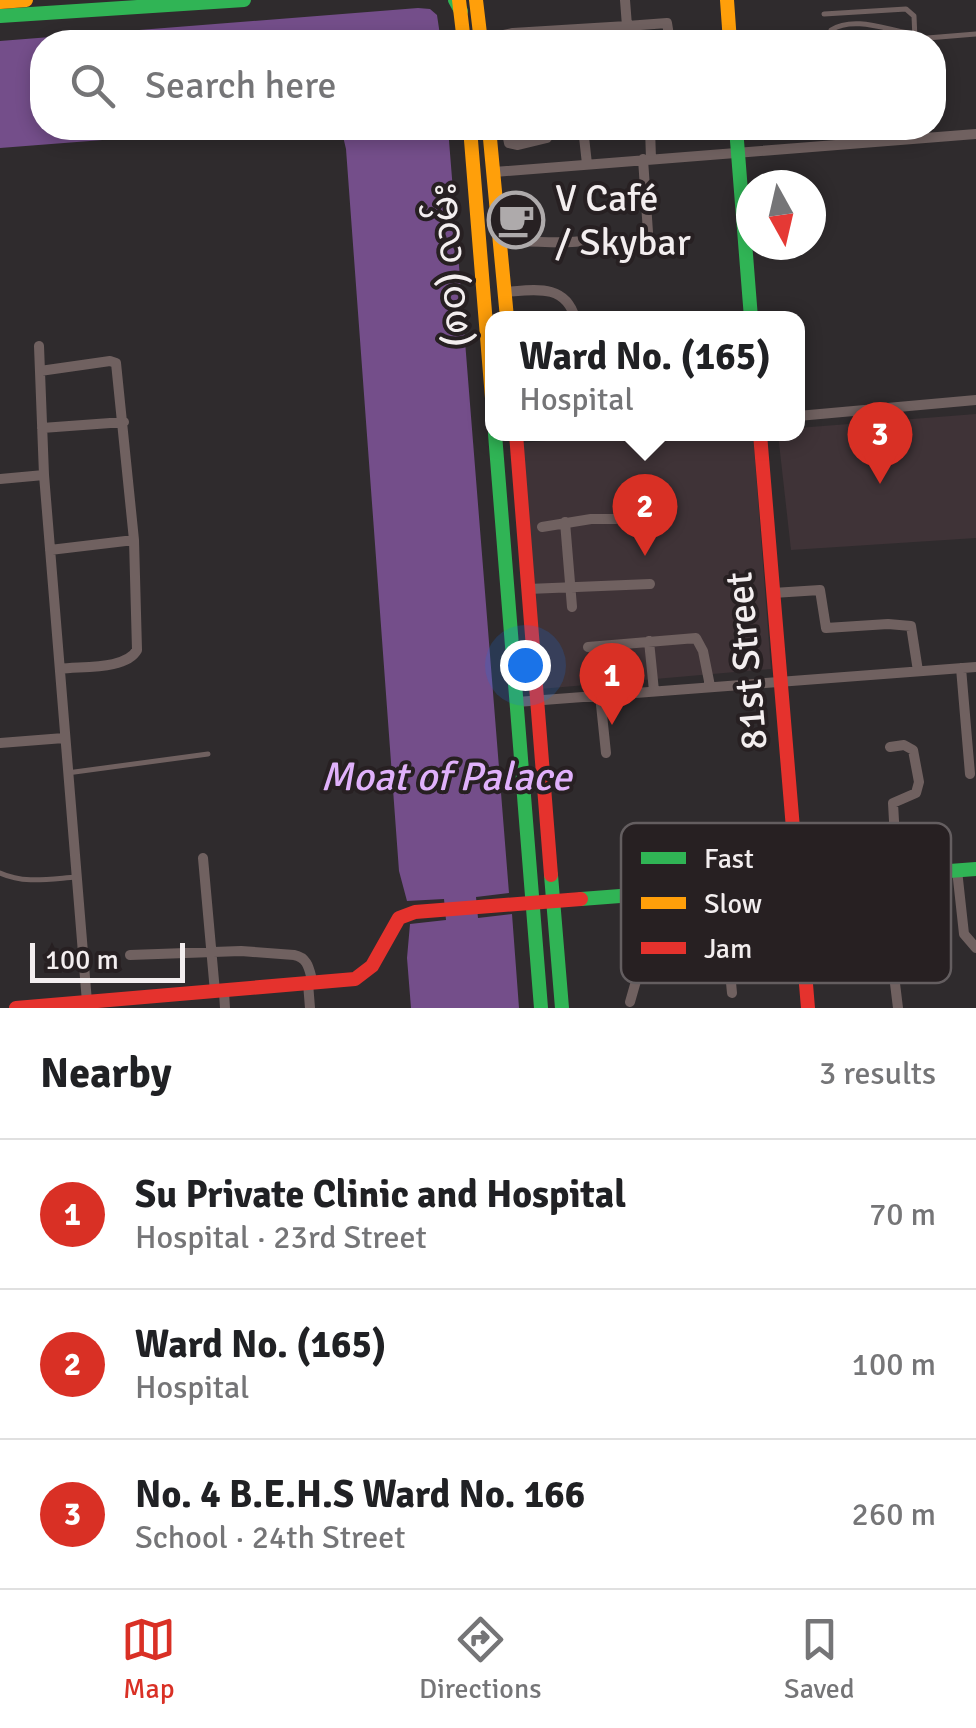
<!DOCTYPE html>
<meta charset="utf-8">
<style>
body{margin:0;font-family:Signika,"Noto Sans Myanmar",sans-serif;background:#f6f6f6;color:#202124}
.compass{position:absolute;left:736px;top:170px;width:90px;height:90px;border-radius:50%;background:#fff;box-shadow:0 5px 15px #0003;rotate:172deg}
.scale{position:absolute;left:30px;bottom:25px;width:155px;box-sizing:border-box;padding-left:10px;border:5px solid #f3eeef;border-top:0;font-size:28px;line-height:35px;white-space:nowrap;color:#f3eeef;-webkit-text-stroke:8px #272022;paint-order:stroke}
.you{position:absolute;left:525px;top:665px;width:35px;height:35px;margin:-25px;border:8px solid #fff;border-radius:50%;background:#1a73e8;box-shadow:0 0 0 15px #1a73e833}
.badge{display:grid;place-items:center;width:65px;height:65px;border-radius:50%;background:#d93025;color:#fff;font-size:32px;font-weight:700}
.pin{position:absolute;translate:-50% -82px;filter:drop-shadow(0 2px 5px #0008)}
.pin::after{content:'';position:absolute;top:52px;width:35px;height:30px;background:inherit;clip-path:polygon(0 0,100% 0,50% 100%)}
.popup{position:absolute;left:485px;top:311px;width:320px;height:130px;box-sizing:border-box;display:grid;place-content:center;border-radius:20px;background:#fff;filter:drop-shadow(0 2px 8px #0005);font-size:32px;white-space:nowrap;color:#757577}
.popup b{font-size:38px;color:#202124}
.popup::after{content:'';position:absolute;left:50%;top:100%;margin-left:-20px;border:20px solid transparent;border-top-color:#fff}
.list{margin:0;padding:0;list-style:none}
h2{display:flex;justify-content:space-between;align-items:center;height:130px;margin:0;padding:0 40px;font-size:42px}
h2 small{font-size:32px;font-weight:400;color:#757577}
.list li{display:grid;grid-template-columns:65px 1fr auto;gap:30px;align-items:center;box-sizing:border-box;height:150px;padding:0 40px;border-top:2px solid #e0e0e0}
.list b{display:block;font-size:38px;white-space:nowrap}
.list p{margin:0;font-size:32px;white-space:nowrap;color:#757577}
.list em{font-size:32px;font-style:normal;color:#757577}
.icon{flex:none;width:55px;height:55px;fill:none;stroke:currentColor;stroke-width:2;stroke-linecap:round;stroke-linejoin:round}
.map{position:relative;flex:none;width:976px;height:1008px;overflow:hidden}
.search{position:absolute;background:#fff;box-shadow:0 5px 15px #0003;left:30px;right:30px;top:30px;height:110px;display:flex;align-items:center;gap:25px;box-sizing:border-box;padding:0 35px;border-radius:40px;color:#757577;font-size:38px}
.sheet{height:580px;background:#fff}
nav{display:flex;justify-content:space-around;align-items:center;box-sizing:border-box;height:140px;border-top:2px solid #e0e0e0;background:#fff;font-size:28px;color:#757577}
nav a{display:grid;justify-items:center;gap:5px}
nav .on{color:#d93025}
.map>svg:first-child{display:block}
</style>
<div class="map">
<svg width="976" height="1008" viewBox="0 0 976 1008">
<rect width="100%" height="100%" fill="#2f2b2d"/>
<!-- built -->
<path fill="#3f3337" d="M976 414V538L791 550 778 434H798V428Z
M647 434H753L771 669 540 689 518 443Z"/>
<!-- water -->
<path fill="#744e8a" d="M418 8 430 9 437 15 441 42H42V128H257L0 148V41Z
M341 128H448L509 893 476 897 478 918 512 914 519 1008H411L407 958 410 924 446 920 444 899 407 901 399 871 346 149Z"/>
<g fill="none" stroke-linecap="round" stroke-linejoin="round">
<!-- lane -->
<path stroke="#706160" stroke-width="5" d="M824 14 906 9 914 16 915 39 976 34
M830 42 831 30C855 15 889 31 915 34
M67 773 208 754
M0 873C24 884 49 879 76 877"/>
<!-- street -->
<path stroke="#706160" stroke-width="10" d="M627 26 667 23 670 42
M501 42 504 35 513 33 627 26 625 0
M506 128 509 143 518 145 547 138
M583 128 587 164
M650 128 651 159
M643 159 649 247
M494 172 976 134
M500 242C531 239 558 246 588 240
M505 292C534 290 565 283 575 318
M39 346 44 475 87 1002
M40 371 110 361 116 363 134 540 137 650C126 670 81 666 60 669
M798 416 976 400
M42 428 124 422
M0 479 44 475
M565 522 572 607
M542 527 591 519H616
M50 550 134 540
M528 589 650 584
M773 593 820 590 826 628 888 624 911 626 918 671
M649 641 654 691
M588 647 696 638 703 651 710 686
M961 668 970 774
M600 695 606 753
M517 702 976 667
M0 743 64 738
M890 747 904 745 913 750 919 782 916 793 893 803 897 875
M203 858 215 992
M957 870 964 934 976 948
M882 877 898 1008
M722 889 732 993
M726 936 801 929
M130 955 241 951 294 955C309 958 309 970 313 983
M308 983 310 1008
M224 992 225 1008
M630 1002 640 967 636 895"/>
<!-- fast -->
<path stroke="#30b455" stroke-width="14" d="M455 0 461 11
M0 16 244 0
M736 128 751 318
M495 434 541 1008
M551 875 562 1008
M581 899 976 869"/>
<!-- slow -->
<path stroke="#ff9f0a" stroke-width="14" d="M459 0 464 42
M476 0 481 42
M727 0 730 42
M0 2 26 0
M470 128 492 398
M489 128 507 318"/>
<!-- jam -->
<path stroke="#e5322d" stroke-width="14" d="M516 434 551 875
M760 434 808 1008
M16 1008 355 979 372 966 399 918 415 912 581 899"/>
</g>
<!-- icons -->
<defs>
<g id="cafe-ring" transform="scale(2.875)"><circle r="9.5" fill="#272022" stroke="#aeaaab" stroke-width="1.5"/><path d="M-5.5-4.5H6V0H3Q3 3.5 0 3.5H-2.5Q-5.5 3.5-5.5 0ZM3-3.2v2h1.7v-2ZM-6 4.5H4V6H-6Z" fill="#aeaaab"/></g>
</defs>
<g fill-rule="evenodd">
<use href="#cafe-ring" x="516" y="220"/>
</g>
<g text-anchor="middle" stroke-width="8" stroke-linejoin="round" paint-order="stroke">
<!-- poi labels -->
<g font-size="38" fill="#f3eeef" stroke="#272022" text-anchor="start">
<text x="555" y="211">V Café<tspan x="555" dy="44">/ Skybar</tspan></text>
</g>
<!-- street labels -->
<g font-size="38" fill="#f3eeef" stroke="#272022">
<text transform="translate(449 265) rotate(-95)" y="13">(၈၀) လမ်း</text>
<text transform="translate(746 661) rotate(-95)" y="13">81st Street</text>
</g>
<!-- water labels -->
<g font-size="40" font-style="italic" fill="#e0b1fb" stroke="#272022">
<text x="446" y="790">Moat of Palace</text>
</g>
</g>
<!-- legend -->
<rect x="621" y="823" width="330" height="160" rx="15" fill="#272022" stroke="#645e60" stroke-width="2.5"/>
<rect x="641" y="852" width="45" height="12" fill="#30b455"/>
<rect x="641" y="897" width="45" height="12" fill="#ff9f0a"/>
<rect x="641" y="942" width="45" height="12" fill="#e5322d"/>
<g font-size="28" fill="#f3eeef">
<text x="704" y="868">Fast</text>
<text x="704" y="913">Slow</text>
<text x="704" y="958">Jam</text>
</g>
</svg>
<svg class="compass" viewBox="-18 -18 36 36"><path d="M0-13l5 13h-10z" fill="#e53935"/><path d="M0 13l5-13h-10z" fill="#757577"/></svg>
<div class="scale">100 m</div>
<div class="you"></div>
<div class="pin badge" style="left:612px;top:725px">1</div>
<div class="pin badge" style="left:645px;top:556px">2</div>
<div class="popup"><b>Ward No. (165)</b>Hospital</div>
<div class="pin badge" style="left:880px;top:484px">3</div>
<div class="search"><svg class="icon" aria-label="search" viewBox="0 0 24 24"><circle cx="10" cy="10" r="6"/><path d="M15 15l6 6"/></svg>Search here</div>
</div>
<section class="sheet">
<h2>Nearby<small>3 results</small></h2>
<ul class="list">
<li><span class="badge">1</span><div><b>Su Private Clinic and Hospital</b><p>Hospital · 23rd Street</p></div><em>70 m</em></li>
<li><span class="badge">2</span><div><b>Ward No. (165)</b><p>Hospital</p></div><em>100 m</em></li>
<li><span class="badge">3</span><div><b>No. 4 B.E.H.S Ward No. 166</b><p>School · 24th Street</p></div><em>260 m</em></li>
</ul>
</section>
<nav>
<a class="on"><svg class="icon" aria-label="map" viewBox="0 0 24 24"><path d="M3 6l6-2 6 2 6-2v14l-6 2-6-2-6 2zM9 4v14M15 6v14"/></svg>Map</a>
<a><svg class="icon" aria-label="directions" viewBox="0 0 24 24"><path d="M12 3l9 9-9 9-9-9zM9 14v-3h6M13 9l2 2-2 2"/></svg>Directions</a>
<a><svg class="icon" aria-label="saved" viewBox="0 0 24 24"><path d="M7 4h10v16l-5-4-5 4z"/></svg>Saved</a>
</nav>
